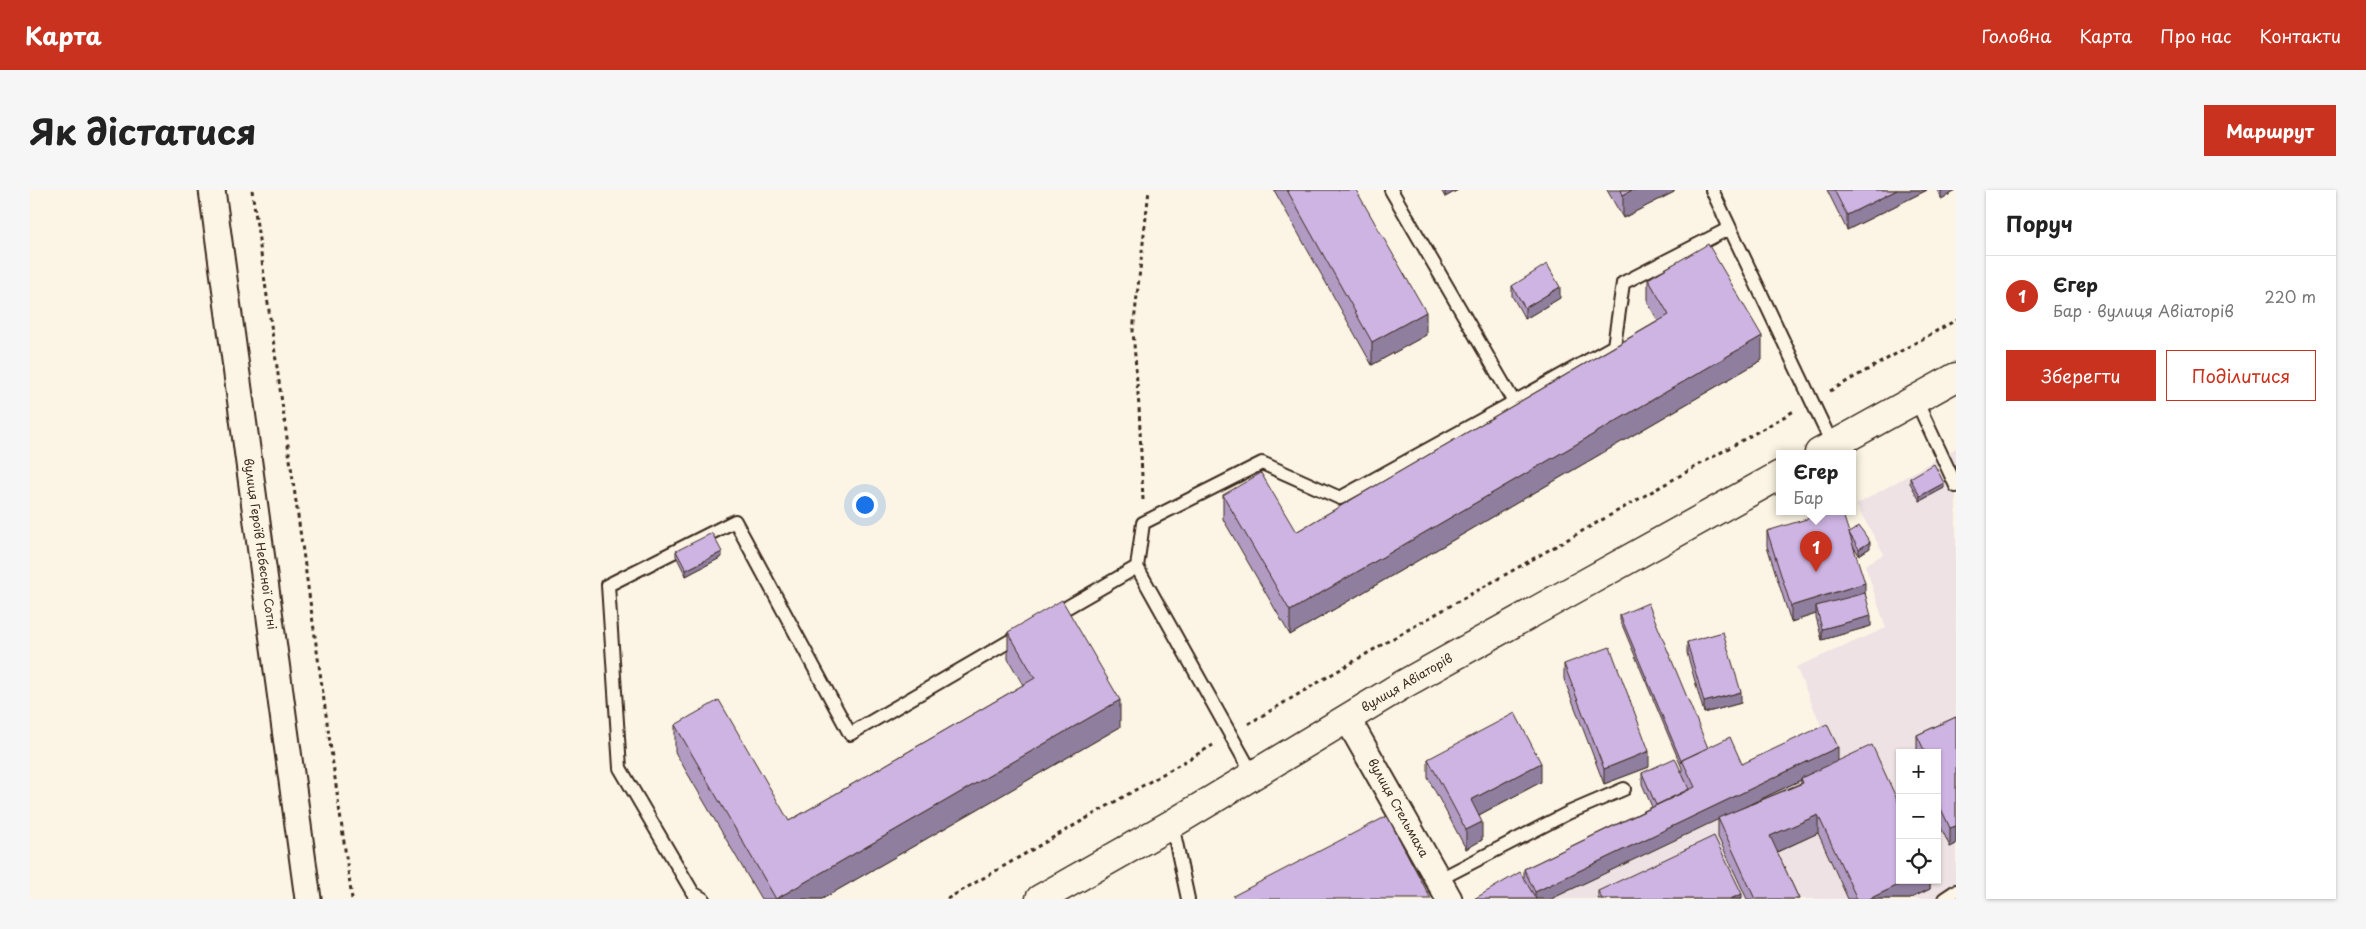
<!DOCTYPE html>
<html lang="uk">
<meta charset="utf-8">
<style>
body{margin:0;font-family:"Playpen Sans",sans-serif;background:#f6f6f6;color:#222}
.controls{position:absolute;right:15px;bottom:15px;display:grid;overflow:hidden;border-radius:0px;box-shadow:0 1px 4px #0004}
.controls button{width:45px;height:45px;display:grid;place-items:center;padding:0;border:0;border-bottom:1px solid #e0e0e0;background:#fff;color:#222;font:25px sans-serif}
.you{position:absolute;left:834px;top:314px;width:18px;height:18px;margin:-12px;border:4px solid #fff;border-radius:50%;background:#1a73e8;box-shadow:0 0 0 8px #1a73e833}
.badge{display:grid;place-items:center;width:32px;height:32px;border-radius:50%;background:#c8321e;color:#fff;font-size:16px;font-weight:700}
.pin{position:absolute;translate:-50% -41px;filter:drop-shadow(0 1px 2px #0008)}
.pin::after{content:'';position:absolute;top:26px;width:18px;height:15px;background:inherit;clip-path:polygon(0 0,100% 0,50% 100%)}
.popup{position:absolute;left:1746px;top:260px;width:80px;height:65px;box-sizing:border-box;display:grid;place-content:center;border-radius:0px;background:#fff;filter:drop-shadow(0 1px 4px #0005);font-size:16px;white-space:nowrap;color:#767676}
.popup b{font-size:19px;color:#222}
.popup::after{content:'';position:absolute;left:50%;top:100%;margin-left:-10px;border:10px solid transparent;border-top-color:#fff}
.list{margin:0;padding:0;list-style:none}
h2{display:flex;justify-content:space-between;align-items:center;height:65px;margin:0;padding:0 20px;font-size:21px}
h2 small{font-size:16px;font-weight:400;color:#767676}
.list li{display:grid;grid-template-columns:32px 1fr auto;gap:15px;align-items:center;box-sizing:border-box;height:80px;padding:0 20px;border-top:1px solid #e0e0e0}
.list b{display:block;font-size:19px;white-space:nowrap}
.list p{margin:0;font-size:16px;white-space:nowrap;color:#767676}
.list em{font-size:16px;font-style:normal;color:#767676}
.actions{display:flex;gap:10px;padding:15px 20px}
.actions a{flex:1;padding:11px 0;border:1px solid #c8321e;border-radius:0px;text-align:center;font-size:18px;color:#c8321e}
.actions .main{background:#c8321e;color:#fff}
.icon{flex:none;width:28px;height:28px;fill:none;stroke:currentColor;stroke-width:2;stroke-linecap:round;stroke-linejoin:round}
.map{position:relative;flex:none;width:1926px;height:709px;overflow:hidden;border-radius:0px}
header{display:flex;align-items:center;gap:30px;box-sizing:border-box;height:70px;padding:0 25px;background:#c8321e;color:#fff}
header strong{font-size:24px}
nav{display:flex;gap:28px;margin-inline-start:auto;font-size:18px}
.intro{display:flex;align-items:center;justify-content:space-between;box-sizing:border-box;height:120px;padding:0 30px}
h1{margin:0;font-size:35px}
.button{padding:12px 22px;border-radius:0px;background:#c8321e;color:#fff;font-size:18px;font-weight:700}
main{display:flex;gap:30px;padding:0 30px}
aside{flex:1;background:#fff;border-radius:0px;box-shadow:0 1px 4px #0004}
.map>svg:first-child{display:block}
</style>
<header>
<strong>Карта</strong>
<nav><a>Головна</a><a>Карта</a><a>Про нас</a><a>Контакти</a></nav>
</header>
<div class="intro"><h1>Як дістатися</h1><a class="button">Маршрут</a></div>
<main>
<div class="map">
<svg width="1926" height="709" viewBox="0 0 1926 709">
<rect width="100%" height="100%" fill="#fcf5e5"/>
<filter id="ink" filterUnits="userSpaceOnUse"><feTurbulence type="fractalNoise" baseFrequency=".02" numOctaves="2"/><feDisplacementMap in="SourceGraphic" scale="10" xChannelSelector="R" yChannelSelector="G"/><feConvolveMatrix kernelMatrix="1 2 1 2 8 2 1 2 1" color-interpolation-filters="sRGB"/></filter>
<g filter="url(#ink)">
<!-- built -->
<path fill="#eee2e4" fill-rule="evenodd" d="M1926 258V709H1472L1797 549 1766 477 1856 438 1835 375 1854 364 1826 315ZM1870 563H1907V690H1870Z"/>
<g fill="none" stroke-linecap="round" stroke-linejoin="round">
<!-- service casing -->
<g stroke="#3b2a1e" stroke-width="16">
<path id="service" d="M1682 0 1803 256
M1886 210 1926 296
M1484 212 1584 156 1593 93 1700 38
M1022 426 1107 377
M1223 585 1107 377 1113 333 1232 273 1310 308 1484 212 1361 0
M1142 634 1158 709
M1408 690 1538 623 1594 599
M673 709 663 703 590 578 578 395 705 331 820 544 992 444
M1914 709 1926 701"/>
</g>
<!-- minor casing -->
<g stroke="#3b2a1e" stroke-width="29">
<path id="minor" d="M182 0 278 709
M1317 528 1419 709"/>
</g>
<!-- tertiary casing -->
<g stroke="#3b2a1e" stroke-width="31">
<path id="tertiary" d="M1789 263 1926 187
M1010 709 1142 634 1374 494 1750 285"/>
</g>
<!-- path -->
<path stroke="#3b2a1e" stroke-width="3" stroke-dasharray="4 4" stroke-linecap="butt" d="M222 0 322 709
M1800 201 1926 130
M1113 310 1109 217 1103 141 1119 0
M1218 534 1353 454 1764 221
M917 709 1183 555"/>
<!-- service -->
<use href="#service" stroke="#fcf5e5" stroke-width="12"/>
<!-- minor -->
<use href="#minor" stroke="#fcf5e5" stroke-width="25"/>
<!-- tertiary -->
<use href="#tertiary" stroke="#fcf5e5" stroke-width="28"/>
</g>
<!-- wall -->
<path fill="#b19bc3" stroke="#3b2a1e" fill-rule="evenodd" d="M1244 0H1326L1396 145 1342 175Z
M1411 0H1428L1415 7Z
M1577 0H1644V2L1593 28Z
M1797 0H1897L1817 40Z
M1907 0H1926V1L1911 9Z
M1618 89 1732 170 1260 445 1193 329V305L1266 342 1628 131 1618 113Z
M1482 96 1530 108 1495 129 1482 106Z
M1880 288 1914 298 1890 311 1880 293Z
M1737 341 1819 343 1840 358 1829 365 1822 354 1835 403 1841 436 1792 450 1786 427V424L1761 432 1737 356Z
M646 361 692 367 656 386 646 366Z
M1590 425 1678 558 1712 574 1808 571 1900 690V699L1879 709H1818L1788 643 1747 662 1769 709H1717L1688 647V629L1521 709H1444L1494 687V679L1622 617 1612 594V583H1652V578L1590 430ZM1771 590V593L1704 622Z
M978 442 1090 537 792 709H731L645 562V535L759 631 993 495 978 469Z
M1657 452 1711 513 1674 523 1657 463Z
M1534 474 1619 577 1574 594 1534 489Z
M1926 527V654L1920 657 1907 629V563H1887V545Z
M1398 569 1511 592 1449 625 1452 650 1436 659 1398 588Z
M1568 701 1712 709H1568Z"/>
<!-- shaded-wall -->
<path fill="#907e9f" stroke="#3b2a1e" d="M1415 0H1428L1415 7Z
M1602 0H1644V2L1593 28V5Z
M1867 0H1897L1817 40V25Z
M1911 0H1926V1L1911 9Z
M1530 97V108L1495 129V118Z
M1396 122V145L1342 175V152Z
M1732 146V170L1260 445V421Z
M1914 293V298L1890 311V306Z
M1840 352V358L1829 365V359Z
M692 362V367L656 386V380Z
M1835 393V408L1786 416V424L1761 432V416Z
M1841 426V436L1792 450V439Z
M1711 502V513L1674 523V512Z
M1090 510V537L792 709H746Z
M1808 557V572L1771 588V590L1521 709H1505V702Z
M1619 561V577L1574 594V579Z
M1511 573V592L1441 629V610Z
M1788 625V643L1740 665V646Z
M1452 632V650L1436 659V640Z
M1926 636V654L1920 657V638Z
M1879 690H1900V699L1879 709H1839Z
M1712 704V709H1700Z"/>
<!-- building -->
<path fill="#ceb4e3" stroke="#3b2a1e" d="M1257 0H1326L1396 122 1342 152Z
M1591 0H1602L1593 5Z
M1804 0H1867L1817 25Z
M1678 54 1732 146 1260 421 1193 305 1231 283 1266 342 1639 125 1618 89Z
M1517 74 1530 97 1495 118 1482 96Z
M1904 274 1914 293 1890 306 1880 288Z
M1803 321H1812L1835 393 1761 416 1737 341Z
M1829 336 1840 352 1829 359 1819 343Z
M682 343 692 362 656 380 646 361Z
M1835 403 1841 426 1792 439 1786 416Z
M1032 410 1090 510 746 709 645 535 689 510 759 631 1005 488 978 442Z
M1618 413 1678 558 1652 570V573L1590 425Z
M1693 442 1711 502 1674 512 1657 452Z
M1580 457 1619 561 1574 579 1534 474Z
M1485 523 1511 573 1441 610 1452 632 1436 640 1398 569Z
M1926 527V636L1920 638 1907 610V563H1894L1895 562 1887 545Z
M1797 534 1808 557 1505 702 1494 679 1665 597 1652 570 1700 547 1712 574Z
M1842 555 1870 616V690H1879L1839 709H1827L1788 625 1740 646 1769 709H1725L1688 628 1773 593 1771 588Z
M1645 568 1659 599 1626 615 1612 583Z
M1357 626 1401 709H1205L1203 706Z
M1684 646 1712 704 1700 709H1572L1568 701Z
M1490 682 1506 709H1444Z"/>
</g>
<g text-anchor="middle" stroke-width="4.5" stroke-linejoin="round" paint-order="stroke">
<!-- street labels -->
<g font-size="12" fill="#3b2a1e" stroke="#fcf5e5">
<text transform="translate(230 354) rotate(82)" y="4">вулиця Героїв Небесної Сотні</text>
<text transform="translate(1377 493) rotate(-30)" y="4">вулиця Авіаторів</text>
<text transform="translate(1368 618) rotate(61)" y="4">вулиця Стельмаха</text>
</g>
</g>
</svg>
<div class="controls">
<button>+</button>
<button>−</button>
<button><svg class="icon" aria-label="locate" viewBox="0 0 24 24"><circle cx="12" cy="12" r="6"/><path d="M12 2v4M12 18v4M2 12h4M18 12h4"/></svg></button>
</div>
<div class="you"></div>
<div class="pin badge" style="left:1786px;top:382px">1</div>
<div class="popup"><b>Єгер</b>Бар</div>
</div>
<aside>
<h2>Поруч<small></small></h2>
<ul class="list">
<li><span class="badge">1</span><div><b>Єгер</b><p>Бар · вулиця Авіаторів</p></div><em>220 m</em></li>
</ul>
<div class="actions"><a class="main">Зберегти</a><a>Поділитися</a></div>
</aside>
</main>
